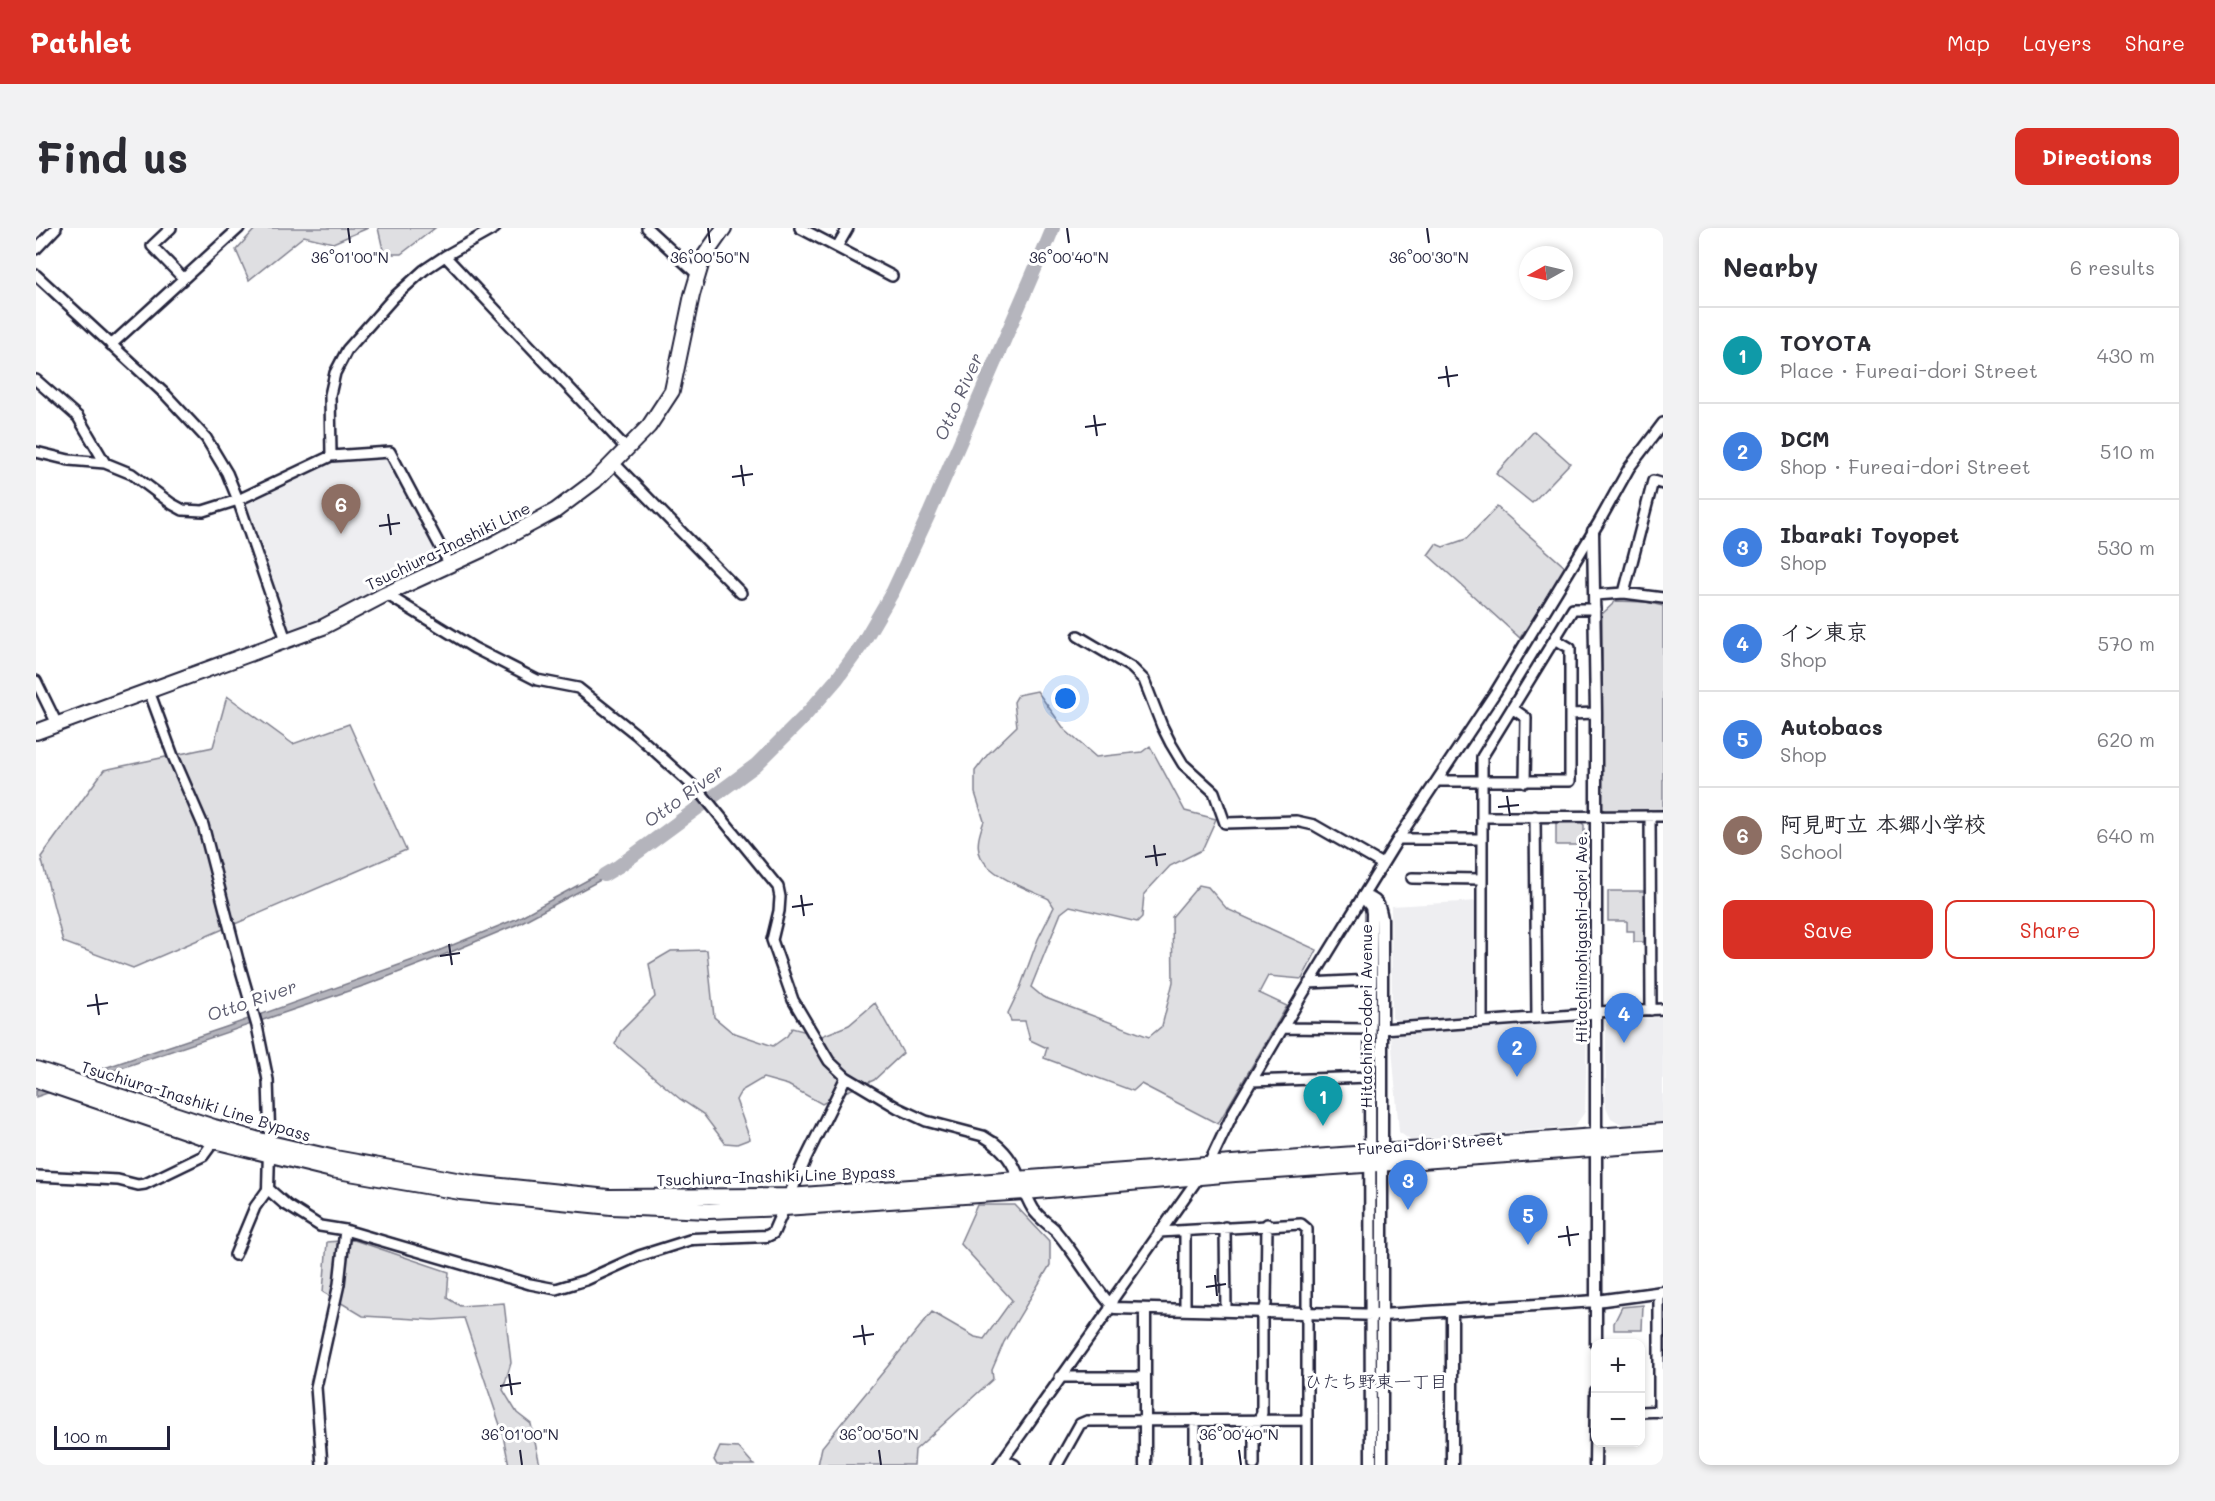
<!DOCTYPE html>
<meta charset="utf-8">
<style>
body{margin:0;font-family:Mali,"Klee One",sans-serif;background:#f2f2f3;color:#2b2b33}
.controls{position:absolute;right:18px;bottom:18px;display:grid;overflow:hidden;border-radius:12px;box-shadow:0 3px 9px #0003}
.controls button{width:54px;height:54px;display:grid;place-items:center;padding:0;border:0;border-bottom:2px solid #e1e1e2;background:#fff;color:#2b2b33;font:30px sans-serif}
.compass{position:absolute;left:1483px;top:18px;width:54px;height:54px;border-radius:50%;background:#fff;box-shadow:0 3px 9px #0003;rotate:262deg}
.scale{position:absolute;left:18px;bottom:15px;width:116px;box-sizing:border-box;padding-left:6px;border:3px solid #22223b;border-top:0;font-size:16px;line-height:21px;white-space:nowrap;color:#22223b;-webkit-text-stroke:4px #fff;paint-order:stroke}
.you{position:absolute;left:1030px;top:471px;width:21px;height:21px;margin:-15px;border:4px solid #fff;border-radius:50%;background:#1a73e8;box-shadow:0 0 0 9px #1a73e833}
.badge{display:grid;place-items:center;width:39px;height:39px;border-radius:50%;background:#d93025;color:#fff;font-size:20px;font-weight:700}
.pin{position:absolute;translate:-50% -50px;filter:drop-shadow(0 2px 3px #0008)}
.pin::after{content:'';position:absolute;top:32px;width:21px;height:18px;background:inherit;clip-path:polygon(0 0,100% 0,50% 100%)}
.list{margin:0;padding:0;list-style:none}
h2{display:flex;justify-content:space-between;align-items:center;height:78px;margin:0;padding:0 24px;font-size:26px}
h2 small{font-size:20px;font-weight:400;color:#7c7c81}
.list li{display:grid;grid-template-columns:39px 1fr auto;gap:18px;align-items:center;box-sizing:border-box;height:96px;padding:0 24px;border-top:2px solid #e1e1e2}
.list b{display:block;font-size:22px;white-space:nowrap}
.list p{margin:0;font-size:20px;white-space:nowrap;color:#7c7c81}
.list em{font-size:20px;font-style:normal;color:#7c7c81}
.actions{display:flex;gap:12px;padding:18px 24px}
.actions a{flex:1;padding:14px 0;border:2px solid #d93025;border-radius:12px;text-align:center;font-size:21px;color:#d93025}
.actions .main{background:#d93025;color:#fff}
.map{position:relative;flex:none;width:1627px;height:1237px;overflow:hidden;border-radius:12px}
header{display:flex;align-items:center;gap:36px;box-sizing:border-box;height:84px;padding:0 30px;background:#d93025;color:#fff}
header strong{font-size:28px}
nav{display:flex;gap:33px;margin-inline-start:auto;font-size:21px}
.intro{display:flex;align-items:center;justify-content:space-between;box-sizing:border-box;height:144px;padding:0 36px}
h1{margin:0;font-size:42px}
.button{padding:15px 27px;border-radius:12px;background:#d93025;color:#fff;font-size:21px;font-weight:700}
main{display:flex;gap:36px;padding:0 36px}
aside{flex:1;background:#fff;border-radius:12px;box-shadow:0 3px 9px #0003}
.map>svg:first-child{display:block}
</style>
<header>
<strong>Pathlet</strong>
<nav><a>Map</a><a>Layers</a><a>Share</a></nav>
</header>
<div class="intro"><h1>Find us</h1><a class="button">Directions</a></div>
<main>
<div class="map">
<svg width="1627" height="1237" viewBox="0 0 1627 1237">
<rect width="100%" height="100%" fill="#fff"/>
<filter id="ink" filterUnits="userSpaceOnUse"><feTurbulence type="fractalNoise" baseFrequency=".0167" numOctaves="2"/><feDisplacementMap in="SourceGraphic" scale="12" xChannelSelector="R" yChannelSelector="G"/><feConvolveMatrix kernelMatrix="1 2 1 2 8 2 1 2 1" color-interpolation-filters="sRGB"/></filter>
<g filter="url(#ink)">
<!-- built -->
<path fill="#eeeef1" d="M345 228 351 229 405 330 404 335 283 394 252 407 208 283 211 273 296 232Z
M1442 673 1443 789 1363 794 1356 790 1355 678Z
M1627 789V894L1587 897 1575 890 1570 879V797L1575 793Z
M1545 792 1551 799 1549 884 1538 899 1374 912 1363 904 1355 808 1360 805Z"/>
<!-- green -->
<path fill="#dfdfe2" stroke="#80808e" stroke-width="1.5" d="M220 0H332L297 15 268 8 213 52 200 22Z
M342 0H399L365 26H348Z
M1498 203 1534 235 1496 275 1460 246Z
M1461 279 1530 340 1484 410 1392 327 1400 316 1407 319 1430 311Z
M1580 373 1610 374 1627 378V584H1570L1566 580V386Z
M1001 463 1029 502 1060 529 1106 524 1114 518 1149 583 1180 591 1166 622 1134 638 1108 666 1106 689 1101 694 1034 678 1025 685 995 759 1007 769 1113 809 1126 798 1137 754 1136 689 1163 657 1172 659 1191 681 1281 722 1266 751 1232 748 1223 765 1251 778 1182 896 1105 856 1097 863 1008 830 1011 820 994 812 989 793H975L972 785 984 760 1002 711 1018 679 1013 671C994 662 955 649 945 629 939 618 944 604 948 593L939 565V543L952 526 981 498 978 474 982 467Z
M191 468 257 516 313 496 370 622 97 740 27 714 5 629 68 542 177 519Z
M1543 592 1548 597V617H1520V593Z
M1572 663H1611L1608 714H1598V703H1591V693H1572Z
M671 722 678 789 696 804 737 818 751 808 756 800 786 808 813 797 839 775 867 825 838 852 809 864 786 876 752 857 727 850 705 863 700 872 714 911 701 916 689 915 667 886 644 871 579 816 585 803 619 769 613 736 635 723Z
M941 977H979L1014 1014V1037L968 1114 956 1142 957 1151 879 1222 878 1237H782L786 1219 896 1084 939 1109 948 1111 976 1072 924 1015Z
M318 1012 413 1044 411 1070 424 1078 468 1075 475 1135 467 1162 481 1185 495 1196 504 1237H473L466 1203 428 1090 397 1092 327 1088 287 1064 291 1014Z
M1607 1077 1606 1102H1578V1095L1586 1079Z
M684 1219 703 1220 718 1237H681L678 1232Z"/>
<!-- water -->
<path fill="#b4b4bc" stroke="#7a7a88" stroke-width="1.5" d="M581 636 585 641 482 696 403 729 330 757 0 869V863L190 799 402 723 480 691Z"/>
<g fill="none" stroke-linecap="round" stroke-linejoin="round">
<!-- river -->
<path stroke="#b4b4bc" stroke-width="14" d="M1005 29 1017 0
M568 647 583 638 720 537 768 489 801 451 825 418 857 363 893 286 1002 34"/>
<!-- minor casing -->
<g stroke="#22223b" stroke-width="14">
<path id="minor" d="M135 0 116 18 147 50
M611 0 662 47
M764 0 856 48
M801 19 812 0
M0 21 20 0
M409 28 591 221
M0 47 130 167 170 210 191 245 202 272 250 412
M75 117 203 0
M0 152 42 189 69 235
M0 224 33 232 69 235 96 246 136 276 147 282 167 283 202 272 295 228 354 224 414 337
M295 228 294 167 299 145 311 122 357 70 388 42 409 28 459 0
M577 234 705 365
M1588 365 1617 253 1627 256
M350 366 438 420 501 452 542 460 601 507 666 566 742 659 744 669 743 683 736 712 757 772 793 833 810 849 862 880 890 893 947 908 958 915
M1559 367 1588 365 1627 370
M1042 408 1096 440 1108 452 1126 498 1135 516 1147 536 1178 564 1189 595 1260 593 1278 597 1346 636
M0 453 21 496
M113 463 137 528 167 597 202 732 221 798 232 852 234 915
M1476 480 1490 490 1489 554
M1534 486 1560 485
M1401 553H1534V420L1519 411
M1499 588 1501 790
M1614 588 1615 782
M1446 589V529L1537 381H1559
M1362 611H1446
M1376 650 1446 651
M1273 755 1335 752
M1446 794V589L1627 588
M1246 800 1334 801
M1346 801 1552 786 1560 784 1627 781
M1216 853 1334 849
M768 934 810 849
M1172 938 1198 883 1265 769 1362 611 1459 465 1563 294 1593 240 1627 195
M0 948 82 952 102 957 109 956 167 928 178 913
M249 976 284 998 309 1002 494 1056 520 1061 550 1052 603 1028 657 1011
M1189 999 1190 1082
M1018 1001C1039 1025 1054 1053 1075 1077
M1123 1004 1265 996 1271 1001V1237
M199 1027 219 979 232 961
M1149 1080V1003
M1024 1149H1109
M1604 1184 1627 1183
M1623 1184V1064
M1159 1192V1237
M967 1231 979 1237
M286 1237 280 1159 303 1056 309 1002
M963 1237 1073 1082 1077 1071 1163 949
M1021 1237 1044 1196 1051 1193 1271 1192
M1218 1237V1200L1226 1185V1089L1230 1076 1231 996"/>
</g>
<!-- tertiary casing -->
<g stroke="#22223b" stroke-width="15">
<path id="tertiary" d="M1557 303 1560 485V1116
M1327 669C1342 670 1344 678 1346 691V1237
M1327 669 1335 679 1336 685 1334 849 1335 1237
M958 915C983 934 982 956 997 981 1002 989 1011 995 1018 1001
M233 922 232 961 249 976
M657 1011 731 1008 737 1005 768 934
M1075 1077 1079 1080 1346 1087 1560 1073 1627 1064
M1109 1081V1237
M1416 1237V1084
M1559 1237 1560 1163"/>
</g>
<!-- primary casing -->
<g stroke="#22223b" stroke-width="18">
<path id="primary" d="M0 504 287 399 350 366 450 320 519 283 559 253 613 198 636 163 656 67 667 30 688 0
M0 841 178 899 234 915 299 930 437 955 572 969 753 968 1627 903
M0 852 178 913 296 942 424 964 575 979 673 983 748 980 989 964 1199 946 1627 916"/>
</g>
<!-- minor -->
<use href="#minor" stroke="#fff" stroke-width="9"/>
<!-- tertiary -->
<use href="#tertiary" stroke="#fff" stroke-width="10"/>
<!-- primary -->
<use href="#primary" stroke="#fff" stroke-width="14"/>
</g>
</g>
<!-- ticks -->
<path fill="none" stroke="#22223b" stroke-width="2" d="M312 0 314 15M672 0 674 15M1031 0 1033 15M1391 0 1393 15M1410 138 1413 159M1402 150 1422 147M1058 187 1061 208M1049 199 1070 196M705 237 708 258M696 249 717 246M352 286 355 307M343 298 364 295M1471 568 1474 588M1462 579 1483 577M1118 617 1121 638M1109 629 1130 626M765 667 768 688M756 679 777 676M413 716 416 737M404 728 424 725M60 766 63 787M51 778 72 775M1531 998 1534 1018M1522 1009 1543 1006M1179 1047 1181 1068M1170 1059 1190 1056M826 1097 829 1117M817 1109 838 1106M473 1146 476 1167M464 1158 485 1155M484 1222 486 1237M843 1222 845 1237M1203 1222 1205 1237"/>
<g text-anchor="middle" stroke-width="6" stroke-linejoin="round" paint-order="stroke">
<!-- street labels -->
<g font-size="16" fill="#22223b" stroke="#fff">
<text transform="translate(412 318) rotate(-26)" y="6">Tsuchiura-Inashiki Line</text>
<text transform="translate(1545 709) rotate(-90)" y="6">Hitachiinohigashi-dori Ave.</text>
<text transform="translate(1330 788) rotate(-90)" y="6">Hitachino-odori Avenue</text>
<text transform="translate(160 873) rotate(17)" y="6">Tsuchiura-Inashiki Line Bypass</text>
<text transform="translate(1394 916) rotate(-4)" y="6">Fureai-dori Street</text>
<text transform="translate(740 948) rotate(-2)" y="6">Tsuchiura-Inashiki Line Bypass</text>
</g>
<!-- water labels -->
<g font-size="18" font-style="italic" fill="#5c5c6f" stroke="#fff">
<text transform="translate(923 169) rotate(-66)" y="6">Otto River</text>
<text transform="translate(648 568) rotate(-36)" y="6">Otto River</text>
<text transform="translate(216 773) rotate(-19)" y="6">Otto River</text>
</g>
<!-- neighbourhood labels -->
<g font-size="18" fill="#22223b" stroke="#fff">
<text x="1340" y="1160">ひたち野東一丁目</text>
</g>
</g>
<g font-size="15" text-anchor="middle" fill="#22223b" stroke="#fff" stroke-width="6" stroke-linejoin="round" paint-order="stroke">
<text x="314" y="35">36°01'00"N</text>
<text x="674" y="35">36°00'50"N</text>
<text x="1033" y="35">36°00'40"N</text>
<text x="1393" y="35">36°00'30"N</text>
<text x="484" y="1212">36°01'00"N</text>
<text x="843" y="1212">36°00'50"N</text>
<text x="1203" y="1212">36°00'40"N</text>
</g>
</svg>
<div class="controls">
<button>+</button>
<button>−</button>
</div>
<svg class="compass" viewBox="-18 -18 36 36"><path d="M0-13l5 13h-10z" fill="#e53935"/><path d="M0 13l5-13h-10z" fill="#7c7c81"/></svg>
<div class="scale">100 m</div>
<div class="you"></div>
<div class="pin badge" style="left:1287px;top:898px;background:#0f9aa8">1</div>
<div class="pin badge" style="left:1481px;top:849px;background:#3f7fe0">2</div>
<div class="pin badge" style="left:1372px;top:982px;background:#3f7fe0">3</div>
<div class="pin badge" style="left:1588px;top:815px;background:#3f7fe0">4</div>
<div class="pin badge" style="left:1492px;top:1017px;background:#3f7fe0">5</div>
<div class="pin badge" style="left:305px;top:306px;background:#8d6e63">6</div>
</div>
<aside>
<h2>Nearby<small>6 results</small></h2>
<ul class="list">
<li><span class="badge" style="background:#0f9aa8">1</span><div><b>TOYOTA</b><p>Place · Fureai-dori Street</p></div><em>430 m</em></li>
<li><span class="badge" style="background:#3f7fe0">2</span><div><b>DCM</b><p>Shop · Fureai-dori Street</p></div><em>510 m</em></li>
<li><span class="badge" style="background:#3f7fe0">3</span><div><b>Ibaraki Toyopet</b><p>Shop</p></div><em>530 m</em></li>
<li><span class="badge" style="background:#3f7fe0">4</span><div><b>イン東京</b><p>Shop</p></div><em>570 m</em></li>
<li><span class="badge" style="background:#3f7fe0">5</span><div><b>Autobacs</b><p>Shop</p></div><em>620 m</em></li>
<li><span class="badge" style="background:#8d6e63">6</span><div><b>阿見町立 本郷小学校</b><p>School</p></div><em>640 m</em></li>
</ul>
<div class="actions"><a class="main">Save</a><a>Share</a></div>
</aside>
</main>
